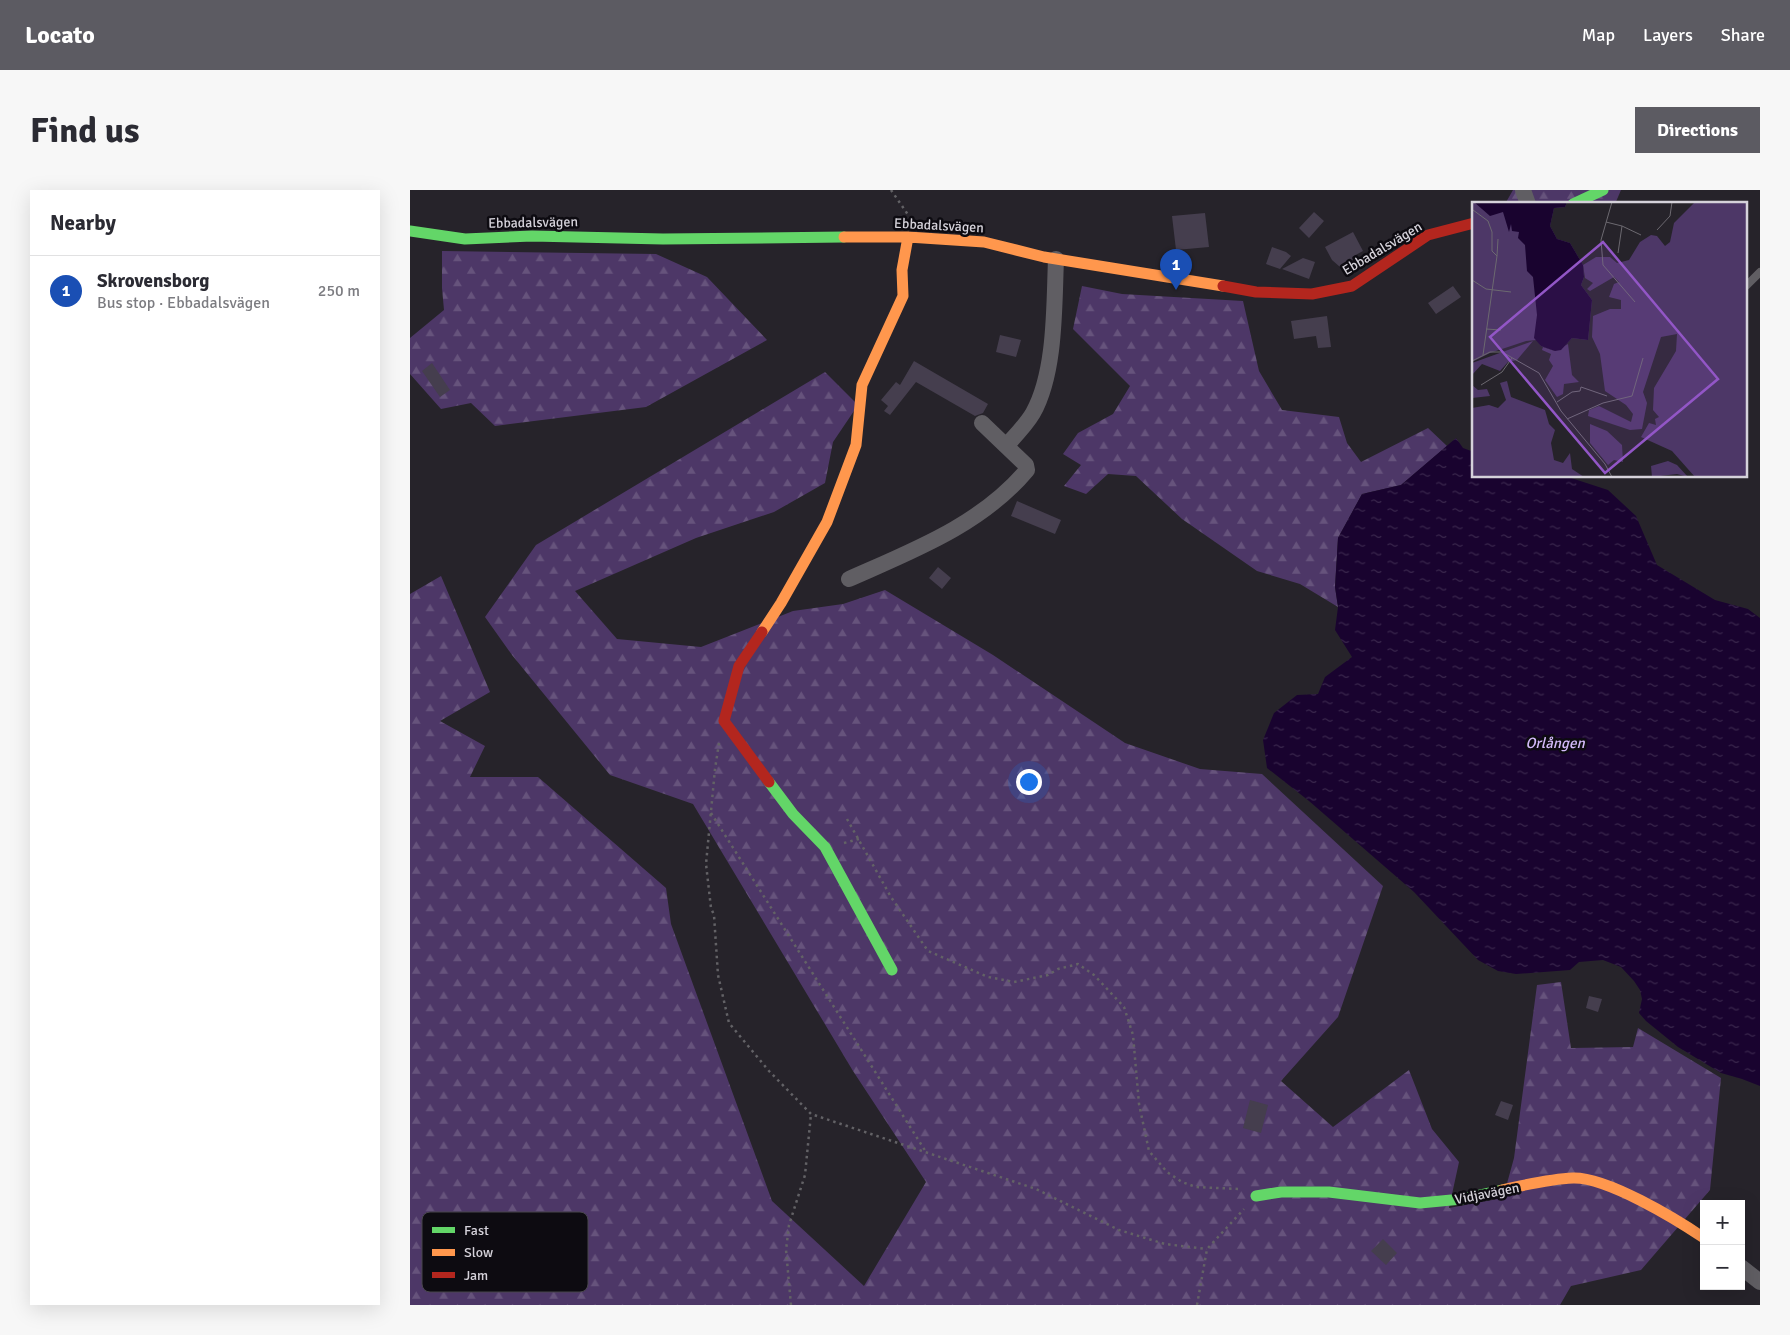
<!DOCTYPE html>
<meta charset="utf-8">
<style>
body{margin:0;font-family:Signika,sans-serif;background:#f7f7f7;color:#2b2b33}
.controls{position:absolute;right:15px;bottom:15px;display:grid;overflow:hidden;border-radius:0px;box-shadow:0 5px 20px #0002}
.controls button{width:45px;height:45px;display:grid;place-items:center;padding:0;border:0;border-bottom:1px solid #e1e1e2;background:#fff;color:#2b2b33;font:25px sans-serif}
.you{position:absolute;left:618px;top:591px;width:18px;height:18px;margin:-12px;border:4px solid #fff;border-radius:50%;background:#1a73e8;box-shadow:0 0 0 8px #1a73e833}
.badge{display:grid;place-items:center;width:32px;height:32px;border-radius:50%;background:#5c5b62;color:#fff;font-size:16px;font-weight:700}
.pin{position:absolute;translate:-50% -41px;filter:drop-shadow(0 1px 2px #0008)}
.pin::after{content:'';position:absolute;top:26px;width:18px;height:15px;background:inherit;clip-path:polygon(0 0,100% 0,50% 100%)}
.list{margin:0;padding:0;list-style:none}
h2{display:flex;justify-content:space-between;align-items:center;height:65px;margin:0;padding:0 20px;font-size:21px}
h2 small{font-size:16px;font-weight:400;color:#7c7c81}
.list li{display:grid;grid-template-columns:32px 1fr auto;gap:15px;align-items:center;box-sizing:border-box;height:70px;padding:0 20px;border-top:1px solid #e1e1e2}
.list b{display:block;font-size:19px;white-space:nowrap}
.list p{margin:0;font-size:16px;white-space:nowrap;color:#7c7c81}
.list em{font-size:16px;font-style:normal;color:#7c7c81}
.map{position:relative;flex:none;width:1350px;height:1115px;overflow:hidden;border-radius:0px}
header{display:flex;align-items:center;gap:30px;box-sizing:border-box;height:70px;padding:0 25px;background:#5c5b62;color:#fff}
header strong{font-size:24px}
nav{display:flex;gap:28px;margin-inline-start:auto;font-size:18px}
.intro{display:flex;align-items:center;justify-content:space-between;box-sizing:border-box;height:120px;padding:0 30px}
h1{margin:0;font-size:35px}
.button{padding:12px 22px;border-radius:0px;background:#5c5b62;color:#fff;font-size:18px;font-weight:700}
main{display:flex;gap:30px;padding:0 30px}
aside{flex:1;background:#fff;border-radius:0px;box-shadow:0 5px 20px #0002}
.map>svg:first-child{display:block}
</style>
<header>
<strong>Locato</strong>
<nav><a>Map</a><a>Layers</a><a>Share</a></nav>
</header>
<div class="intro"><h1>Find us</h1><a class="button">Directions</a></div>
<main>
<aside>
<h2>Nearby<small></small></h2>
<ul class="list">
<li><span class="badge" style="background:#1a4fb4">1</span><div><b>Skrovensborg</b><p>Bus stop · Ebbadalsvägen</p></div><em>250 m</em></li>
</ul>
</aside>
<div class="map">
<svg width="1350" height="1115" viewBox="0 0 1350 1115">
<defs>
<pattern id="forest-firs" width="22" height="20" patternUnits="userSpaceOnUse" patternTransform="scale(1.25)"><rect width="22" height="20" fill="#4d3767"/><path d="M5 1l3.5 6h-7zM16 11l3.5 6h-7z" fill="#66537c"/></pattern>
<pattern id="water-ripples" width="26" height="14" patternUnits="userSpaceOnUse" patternTransform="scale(1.25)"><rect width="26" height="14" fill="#19032f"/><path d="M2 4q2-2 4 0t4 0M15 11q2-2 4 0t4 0" fill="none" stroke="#3a274d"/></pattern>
</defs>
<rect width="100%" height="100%" fill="#26232a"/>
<!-- forest -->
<path fill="url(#forest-firs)" d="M1103 0H1211L1205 14H1095Z
M32 61 246 64 297 87 357 150 236 217 85 236 61 213 31 219 0 184V148L34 120 32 98Z
M672 96 712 104 833 111 849 181 872 220 929 227 937 253 951 272 1018 238 1037 256 991 295 952 304 928 348 925 397 928 417 890 394 847 381 772 329 726 286 698 284 676 304 654 296 671 275 653 264 668 243 703 224 720 196 663 139Z
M415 182 448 215 423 252 415 293 364 322 286 348 165 401 207 449 291 457 383 421 433 414 475 400 583 465 715 553 790 579 852 584 973 696 928 827 871 891 923 937 999 880 1022 939 1049 972 1039 1018 1093 1008 1104 968 1127 795 1151 792 1161 858 1223 857 1228 838 1311 888 1300 1000 1231 1080 1161 1096 1150 1115H0V404L31 386 80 502 30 531 75 556 60 587H128L256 698 261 734 362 1011 454 1096 516 992 443 881 283 614 200 585 102 465 75 427 126 355Z"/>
<!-- water -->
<path fill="url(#water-ripples)" d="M1046 248 1053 258 1064 262V286H1155L1198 300 1226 326 1247 375 1305 410 1338 419 1350 428V896L1332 889 1311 883 1268 857 1236 831 1229 823 1232 809 1230 800 1224 791 1211 777 1193 770 1169 772 1160 780 1106 784 1088 781 1068 770 1004 702 899 611 857 578 853 550 864 523 887 505 908 504 915 487 942 467 925 440 928 417 925 397 928 348 952 304 991 295Z"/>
<!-- building -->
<path fill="#453e4e" d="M904 22 914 31 899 48 889 38Z
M795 23 799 57 766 60 762 26Z
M943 42 953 61 942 67 943 70 930 77 922 70 915 57Z
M862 57 876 62 881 66 870 79 856 74Z
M893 68 905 72 899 89 872 79Z
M1043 96 1051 107 1026 124 1018 113Z
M917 126 921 157 908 158 906 146 884 149 881 131Z
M590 145 611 150 606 167 586 162Z
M504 171 578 214 573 223 565 226 506 192 480 225 474 221 478 216 471 210 486 192 490 195Z
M22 173 40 200 30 207 12 181Z
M607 311 651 330 645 344 601 326Z
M528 377 541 388 532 399 519 388Z
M1179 806 1192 809 1188 822 1176 818Z
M840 910 858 915 851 943 833 938Z
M1091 911 1103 915 1098 930 1085 925Z
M973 1049 987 1063 976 1075 961 1061Z"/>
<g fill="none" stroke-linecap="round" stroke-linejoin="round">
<!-- path -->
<path stroke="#636266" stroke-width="2.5" stroke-dasharray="2.5 4" stroke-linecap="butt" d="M481 0 501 29
M309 553 305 579 296 674 301 718 304 725 308 785 319 833 359 881 401 924 626 999 709 1040 755 1054 797 1059
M301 623 516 962
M437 629 481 707 518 761 578 787 604 792 638 785 648 779 668 774 684 785 714 817 723 845 729 914 739 961 757 982 772 992 786 997 829 999
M434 653 449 649
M381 1115 376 1060 379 1035 395 985 401 924
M787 1115 797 1059 834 1019"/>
<!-- lane -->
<path stroke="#605e63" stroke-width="8" d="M1336 96 1350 82"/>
<!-- street -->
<path stroke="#605e63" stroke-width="16" d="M1113 0 1118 14
M572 233 596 256
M439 389C502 361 571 335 617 280L616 275 596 256C605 246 616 235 623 223 646 182 644 115 646 69
M1331 1077 1350 1092"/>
<!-- fast -->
<path stroke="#63d668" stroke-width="11" d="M1163 14 1193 0
M0 41 55 49 122 46 253 49 434 47
M359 592 383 624 415 657 482 780
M846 1006 871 1002H919L1010 1013 1052 1009 1092 1000"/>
<!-- slow -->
<path stroke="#ff974d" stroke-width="11" d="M434 47H498L574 52 634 67 813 96
M352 442 371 413 417 332 446 255 452 195 493 106 492 80 498 47
M1092 1000C1115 995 1139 989 1163 988 1197 987 1266 1029 1294 1048"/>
<!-- jam -->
<path stroke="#b3261e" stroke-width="11" d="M813 96 846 102 902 104 942 96 1018 45 1064 33
M352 442 329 476 314 531 359 592"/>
</g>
<g text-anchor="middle" stroke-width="5" stroke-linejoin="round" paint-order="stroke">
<!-- street labels -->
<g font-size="14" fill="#d5d2da" stroke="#0d0b11">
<text transform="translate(123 32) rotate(-1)" y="5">Ebbadalsvägen</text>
<text transform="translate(529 35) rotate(3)" y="5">Ebbadalsvägen</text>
<text transform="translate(972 58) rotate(-31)" y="5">Ebbadalsvägen</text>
<text transform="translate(1077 1003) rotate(-11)" y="5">Vidjavägen</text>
</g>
<!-- water labels -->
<g font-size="15" font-style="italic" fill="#d3baf9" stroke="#0d0b11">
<text x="1145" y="558">Orlången</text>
</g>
</g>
<!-- overview -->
<g transform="translate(1062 12)">
<rect width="275" height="275" fill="#26232a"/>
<path d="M223 0H275V275H223L200 249 169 235 177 221 184 223 183 217 187 215 181 208 182 186 204 149 205 132 189 135 171 190 175 201 170 227 158 228 116 214 117 208 127 204 159 220 161 212 154 203 133 189 128 152 120 135 121 114 138 107H149V98L137 95 142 82 147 80 142 75 118 89 115 87 121 81 113 76 111 63 124 55H138L145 61 157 58 168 40 179 33 185 34 193 44 198 40 202 21ZM61 139 45 158 36 160 28 169 10 162 0 173V161ZM96 142 100 173 107 180 92 182 91 192 85 195 73 178 81 164 77 158 79 152 70 148 71 145 83 149ZM35 179 39 195 73 208 77 222 83 228 79 241 82 258 91 261 98 251 100 267 112 275H0V206L17 203 26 206 34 198 28 181ZM0 183 6 188 15 187 18 194 0 196ZM118 222 135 229 150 243 151 260 142 258 136 263 118 241ZM196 259 205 263 216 275 205 272 180 275 179 264Z" fill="#4d3767"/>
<path d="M0 0H95L93 5 82 6 78 24 85 37 98 41 111 63 112 75 109 83 120 98 116 138 100 136 89 148 83 149 69 144 65 138 54 139 18 151 0 160Z" fill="#4d3767"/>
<path d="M2 0H95L93 5 82 6 78 24 85 37 98 41 111 63 112 75 109 83 120 98 116 138 100 136 89 148 83 149 69 144 62 136 65 113 61 75 55 69 53 43 46 36 47 30 40 29 39 22 37 30 31 10 18 14Z" fill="#19032f"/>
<path fill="none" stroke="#6c6970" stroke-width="1" d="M140 0 129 38 131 63 163 100M1 8 16 19 20 30V49L25 54 11 153M134 20 150 24 146 51M150 24 169 33M185 28 198 14 200 0M25 54 26 37M0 78 14 87 39 90M14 127 29 128M0 159 18 150H30L67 171 89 209 133 262 140 275M9 183 30 170 40 156M85 200 100 190 108 189 109 185 135 194M95 217 131 201 160 194 171 156"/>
<path fill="#9256c6" fill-opacity="0.15" stroke="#9256c6" stroke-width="2.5" d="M131 40 246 177 133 271 18 135Z"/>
<rect width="275" height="275" fill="none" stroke="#d5d2da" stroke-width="2.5"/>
</g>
<!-- legend -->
<rect x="12" y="1022" width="166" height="80" rx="8" fill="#0d0b11" stroke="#49474d" stroke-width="1"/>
<rect x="22" y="1037" width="23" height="6" fill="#63d668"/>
<rect x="22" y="1059" width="23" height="7" fill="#ff974d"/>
<rect x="22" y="1082" width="23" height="6" fill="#b3261e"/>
<g font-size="14" fill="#d5d2da">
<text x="54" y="1045">Fast</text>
<text x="54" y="1067">Slow</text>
<text x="54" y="1090">Jam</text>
</g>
</svg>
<div class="controls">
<button>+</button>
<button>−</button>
</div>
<div class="you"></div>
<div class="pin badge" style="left:766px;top:100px;background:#1a4fb4">1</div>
</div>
</main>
